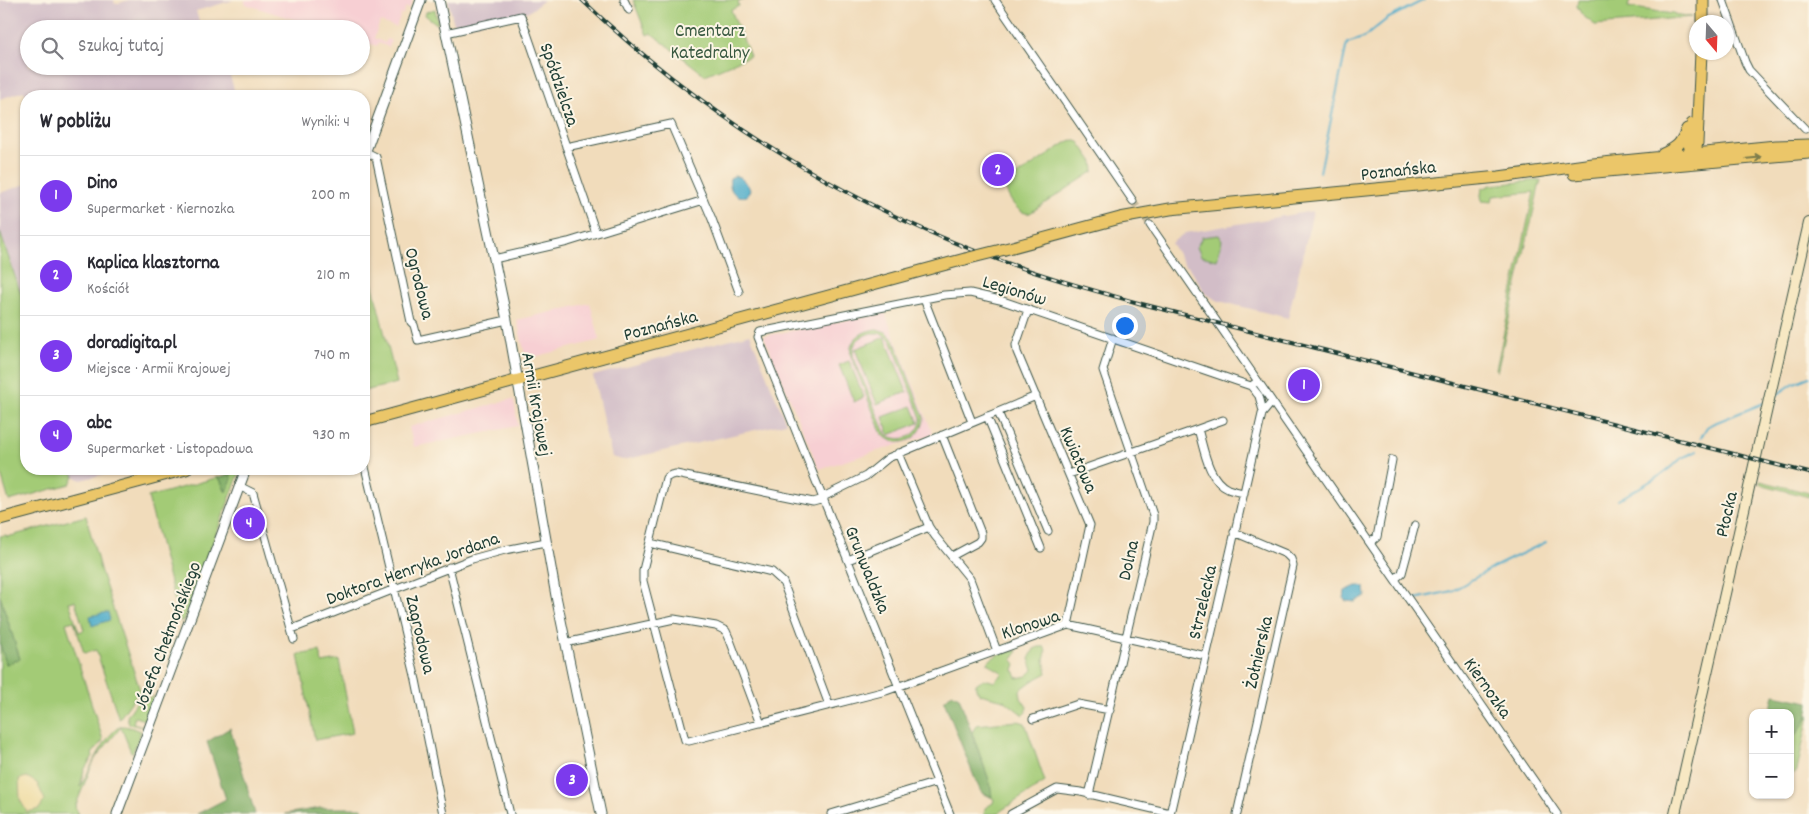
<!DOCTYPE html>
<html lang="pl">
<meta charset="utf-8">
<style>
body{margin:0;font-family:Dekko,sans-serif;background:#f7f7f7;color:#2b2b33}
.controls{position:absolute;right:15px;bottom:15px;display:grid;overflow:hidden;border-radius:10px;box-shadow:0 1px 4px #0004}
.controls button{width:45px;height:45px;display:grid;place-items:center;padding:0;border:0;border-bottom:1px solid #e1e1e2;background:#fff;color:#2b2b33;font:25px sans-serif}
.compass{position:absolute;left:1689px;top:15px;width:45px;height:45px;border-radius:50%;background:#fff;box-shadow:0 1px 4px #0004;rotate:161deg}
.you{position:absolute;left:1124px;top:325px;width:18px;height:18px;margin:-12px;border:4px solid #fff;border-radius:50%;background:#1a73e8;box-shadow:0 0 0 8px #1a73e833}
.badge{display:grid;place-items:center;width:32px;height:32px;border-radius:50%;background:#7c3aed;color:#fff;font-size:16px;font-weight:700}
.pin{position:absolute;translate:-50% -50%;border:2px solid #fff;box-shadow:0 1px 5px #0006}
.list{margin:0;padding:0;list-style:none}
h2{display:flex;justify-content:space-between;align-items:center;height:65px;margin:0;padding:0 20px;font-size:21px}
h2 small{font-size:16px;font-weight:400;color:#7c7c81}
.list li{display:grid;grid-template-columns:32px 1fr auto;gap:15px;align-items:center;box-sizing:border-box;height:80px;padding:0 20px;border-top:1px solid #e1e1e2}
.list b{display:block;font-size:19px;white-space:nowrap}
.list p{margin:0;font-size:16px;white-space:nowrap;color:#7c7c81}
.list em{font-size:16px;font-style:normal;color:#7c7c81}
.icon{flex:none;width:28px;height:28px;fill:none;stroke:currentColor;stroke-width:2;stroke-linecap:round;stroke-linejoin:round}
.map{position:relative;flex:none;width:1809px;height:814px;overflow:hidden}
.search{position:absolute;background:#fff;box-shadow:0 1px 4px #0004;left:20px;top:20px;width:350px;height:55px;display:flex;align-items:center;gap:12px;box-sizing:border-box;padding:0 18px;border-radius:28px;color:#7c7c81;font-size:19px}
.panel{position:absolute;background:#fff;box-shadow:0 1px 4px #0004;left:20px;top:90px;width:350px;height:385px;border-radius:20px}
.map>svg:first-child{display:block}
</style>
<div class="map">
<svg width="1809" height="814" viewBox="0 0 1809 814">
<rect width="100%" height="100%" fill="#fcf5e5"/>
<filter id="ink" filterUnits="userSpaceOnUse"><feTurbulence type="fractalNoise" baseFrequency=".02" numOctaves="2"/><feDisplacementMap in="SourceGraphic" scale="10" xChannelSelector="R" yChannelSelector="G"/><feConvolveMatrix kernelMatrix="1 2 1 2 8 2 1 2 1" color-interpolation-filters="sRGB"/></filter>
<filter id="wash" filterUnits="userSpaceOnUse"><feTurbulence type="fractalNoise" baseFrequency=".0096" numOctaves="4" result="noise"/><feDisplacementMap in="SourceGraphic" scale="20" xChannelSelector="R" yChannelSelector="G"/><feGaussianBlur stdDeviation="1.12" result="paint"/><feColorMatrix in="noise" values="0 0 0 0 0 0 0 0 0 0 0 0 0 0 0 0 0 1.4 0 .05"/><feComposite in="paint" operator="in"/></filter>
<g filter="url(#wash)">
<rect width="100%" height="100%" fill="#f1dcbb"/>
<!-- built -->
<path fill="#f7cfd3" d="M245 0H413L409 9 406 7 403 14H401L396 27 380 22 374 38 385 43 387 39 391 41 389 47 378 43 377 46 361 41V29H324L245 4Z
M590 303 600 340 526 359 517 320Z
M885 313 933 434 819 469 764 336Z
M512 399 514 401 518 426 414 447 409 427Z"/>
<!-- industrial -->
<path fill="#d2bdc7" d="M0 0H114L115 4 129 0H234L196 11 201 29H29V66H227L236 96H26L24 91 0 99Z
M448 0H544L530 11 455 29Z
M26 184V309L0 232V193Z
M1313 211 1288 318 1219 301 1206 294 1188 266 1186 267 1171 243 1185 233Z
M750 334 786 423 623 460 612 457 593 376Z
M72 469H124L81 480 74 476Z"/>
<!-- green -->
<path fill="#a3cb76" stroke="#618455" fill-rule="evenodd" d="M633 0H744L738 2 739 6 731 10 750 56 705 75 651 33 647 35Z
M1578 0H1630L1628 7 1692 17 1595 25 1582 15 1577 6Z
M435 9 438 25 425 15 426 12Z
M1072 140 1079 142 1093 162 1094 171 1030 213C1018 216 1005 194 1005 184L1067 142Z
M1541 180 1539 187 1497 372 1496 369 1534 192 1493 196 1492 202 1482 201 1481 195 1482 189 1491 185Z
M0 232 26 309V469H72L74 476 70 484 9 501 0 471Z
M1219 235 1222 240 1217 260 1201 256 1197 247 1202 237Z
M364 251 397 383 364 391Z
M877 329 886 332 894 340 924 417C924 440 894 452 881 432L851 356C848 340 861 331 877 329ZM871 333H881L891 340 921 418C921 437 898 445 885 433L853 356C852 342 859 337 871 333Z
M885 337 907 392 877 404 855 349Z
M849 361 864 397 854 402 839 365Z
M912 406 919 423 889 435 883 417Z
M237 472 239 474 183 621H180L148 497 219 477 225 491 232 479 230 474Z
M1760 481 1809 493V497L1760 484Z
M86 516 100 569 140 690 119 719 96 650 84 653 74 621 66 623 103 740 92 754 93 756 84 770 80 787C87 776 108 728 122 726 128 726 135 729 141 731L133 752H131L121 727 94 760 75 807 79 814H0V644L6 664 20 659 0 596V536L6 535 7 537ZM75 601 84 630 79 632 69 602Z
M1039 647H1045L1046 652 1044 660 1047 673 1032 681 1020 690 1021 698 1027 707 1026 712 1023 715 1004 700 980 694 976 689V684C982 679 987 679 994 682L1003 673 987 663C994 655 1008 649 1018 651L1012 659 1016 664 1014 670 1017 678 1027 676 1033 670 1029 659 1034 649Z
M320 651 322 663 339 660 353 733 315 740 298 655Z
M143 693 149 698 154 696 147 717 144 720 135 717 133 723 142 726 143 724 142 727 129 724 127 716Z
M1809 714 1797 771 1790 775V739L1796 735Z
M1018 721 1025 723 1045 782 996 814H984L985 808 993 803 994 799 981 792 990 783 972 733 976 725Z"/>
<!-- forest -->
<path fill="#82af67" stroke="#50764e" d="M230 474 232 479 226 492 219 477Z
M0 596 20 659 6 664 0 644Z
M952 693 959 697 990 783 992 797 981 792 975 779 944 701Z
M1774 695 1809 702C1809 716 1802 731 1790 739V713H1770Z
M230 728 255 814H197L226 799 207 742Z
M320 808H362L363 814H285Z"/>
<!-- sand -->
<path fill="#eeda9e" stroke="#868c69" d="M27 777 37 783 45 800 39 809 27 812 20 800 19 779Z"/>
<!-- water -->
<path fill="#4aaac9" stroke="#34747e" d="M734 176 740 177 748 185 750 190 747 196C735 199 728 190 730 178Z
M1356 586H1361L1365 588 1366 596 1355 602 1346 601 1344 599 1345 591Z
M108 612 110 620 92 626 90 616Z"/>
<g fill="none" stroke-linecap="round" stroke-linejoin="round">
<!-- stream -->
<path stroke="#4aaac9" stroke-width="2" d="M1320 172 1347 43 1363 38 1387 19 1424 0
M1772 398 1794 383 1809 377
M1701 437 1707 427 1712 424 1764 403
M1618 500 1661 475 1682 458 1697 451
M1415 599 1452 591 1494 567 1546 542"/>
</g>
</g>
<g filter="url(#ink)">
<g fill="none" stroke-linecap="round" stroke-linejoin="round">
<!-- minor-tunnel -->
<path stroke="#c7bca0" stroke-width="7" stroke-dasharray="7 3.5" stroke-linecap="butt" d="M1133 201 1150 225"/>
<!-- minor casing -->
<g stroke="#3e5548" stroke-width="9">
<path id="minor" d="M624 0 629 10
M995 0 1133 201
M1723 0 1745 62 1749 70 1805 129
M446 33 521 16 596 233
M566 147 671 124 712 219 739 292
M364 151 376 157 411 322 414 325 418 340 507 320
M1150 225 1557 814
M494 259 568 242 704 200
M924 299 972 422
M1028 310 1016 345 1017 352 1090 525 1068 625
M1251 386 1259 396 1263 411
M998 412 1048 531
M987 416 1041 548
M1198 429 1223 420
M942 435 981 533V538L978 542 952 556
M898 453 929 527 935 536 970 579 997 651
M364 463 416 680 443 814
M1069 474 1198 429C1204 449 1208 480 1228 489 1233 491 1239 492 1244 493
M239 486 253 493 294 639
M823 497 866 476 888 458 1036 396
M824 499 813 502 676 474 671 475 666 478 643 570V581L685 740 689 741 886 691 1068 625 1206 656
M1234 532 1286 554 1291 559 1293 566 1237 814
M650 543 772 572 783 582 829 705
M1370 543 1377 537 1392 460
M848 560 929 527
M449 567 510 814
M1395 579 1402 573 1415 525
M292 629 472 559 505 550 546 542
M565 643 674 619 716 626 726 631 730 640 761 723
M1033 719 1078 704 1110 710
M1089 795 1153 522V515L1103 370 1113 338
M831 814 937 782
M950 814 758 337 760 332 944 295 970 293 1000 300 1248 385 1251 386 1258 381
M1011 814 1057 789 1081 792 1170 813
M1170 814 1262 414 1272 402"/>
</g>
<!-- tertiary casing -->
<g stroke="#3e5548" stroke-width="11">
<path id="tertiary" d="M439 0 507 320 556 596 601 814
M364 156 421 0
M117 814 246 469"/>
</g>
<!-- secondary casing -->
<g stroke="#3e5548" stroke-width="12">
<path id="secondary" d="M1675 814 1809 223"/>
</g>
<!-- primary casing -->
<g stroke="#3e5548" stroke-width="13">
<path id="primary" d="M1703 22V0
M1692 124C1690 136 1685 148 1696 157
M1663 154C1678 147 1681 144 1687 129
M1689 158 1695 150 1697 143 1701 52
M1574 174 1809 153
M1005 249 1120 218 1170 209 1499 177 1593 164 1776 146 1809 145
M364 422 965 259
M0 519 186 469"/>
</g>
<!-- minor -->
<use href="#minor" stroke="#fff" stroke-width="7"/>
<!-- tertiary -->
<use href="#tertiary" stroke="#fff" stroke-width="9"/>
<!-- secondary -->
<use href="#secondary" stroke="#f7e8c3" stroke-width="10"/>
<!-- primary -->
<use href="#primary" stroke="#ebc669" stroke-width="11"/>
<!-- rail casing -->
<g stroke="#1f3d34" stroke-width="4">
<path id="rail" d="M582 0C697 110 834 197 983 254 1035 274 1088 289 1142 304L1809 473"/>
</g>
<!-- rail -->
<use href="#rail" stroke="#fcf5e5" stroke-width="2" stroke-dasharray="5.5" stroke-linecap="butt"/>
<!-- primary-bridge casing -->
<g stroke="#3e5548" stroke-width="13" stroke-linecap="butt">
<path id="primary-bridge" d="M965 259 1005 249"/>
</g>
<!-- primary-bridge -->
<use href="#primary-bridge" stroke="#ebc669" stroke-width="11"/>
</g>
<!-- one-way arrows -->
<defs><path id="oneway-shaft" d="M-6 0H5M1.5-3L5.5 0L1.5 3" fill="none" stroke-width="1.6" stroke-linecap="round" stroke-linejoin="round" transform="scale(1.25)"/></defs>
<use stroke="#7b7b4c" href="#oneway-shaft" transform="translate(1754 158) rotate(-5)"/>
</g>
<g text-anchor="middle" stroke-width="4" stroke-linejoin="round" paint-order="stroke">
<!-- park labels -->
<g font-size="19" fill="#395941" stroke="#fcf5e5">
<text x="710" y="36">Cmentarz<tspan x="710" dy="22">Katedralny</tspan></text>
</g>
<!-- street labels -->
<g font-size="19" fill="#1f3d34" stroke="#fcf5e5">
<text transform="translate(561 84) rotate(71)" y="7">Spółdzielcza</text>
<text transform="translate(1398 169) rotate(-6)" y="7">Poznańska</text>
<text transform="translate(421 283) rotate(76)" y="7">Ogrodowa</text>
<text transform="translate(1015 289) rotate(17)" y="7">Legionów</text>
<text transform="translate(660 324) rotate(-15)" y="7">Poznańska</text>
<text transform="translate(538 404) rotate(80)" y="7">Armii Krajowej</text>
<text transform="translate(1080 459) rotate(67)" y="7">Kwiatowa</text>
<text transform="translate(1725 514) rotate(-77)" y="7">Płocka</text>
<text transform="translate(1127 560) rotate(-77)" y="7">Dolna</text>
<text transform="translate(412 567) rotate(-20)" y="7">Doktora Henryka Jordana</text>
<text transform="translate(869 569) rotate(68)" y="7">Grunwaldzka</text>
<text transform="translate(1201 602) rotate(-77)" y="7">Strzelecka</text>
<text transform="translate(1030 623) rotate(-18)" y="7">Klonowa</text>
<text transform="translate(422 634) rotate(77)" y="7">Zagrodowa</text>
<text transform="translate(166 635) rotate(-69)" y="7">Józefa Chełmońskiego</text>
<text transform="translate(1257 652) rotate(-77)" y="7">Żołnierska</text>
<text transform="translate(1489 687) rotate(55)" y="7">Kiernozka</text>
</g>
</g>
</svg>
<div class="controls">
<button>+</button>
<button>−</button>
</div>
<svg class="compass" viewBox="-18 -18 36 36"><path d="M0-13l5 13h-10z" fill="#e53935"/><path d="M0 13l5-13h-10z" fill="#7c7c81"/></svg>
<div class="you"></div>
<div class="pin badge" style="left:1304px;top:385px">1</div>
<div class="pin badge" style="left:998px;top:170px">2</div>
<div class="pin badge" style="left:572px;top:780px">3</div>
<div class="pin badge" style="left:249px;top:523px">4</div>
<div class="search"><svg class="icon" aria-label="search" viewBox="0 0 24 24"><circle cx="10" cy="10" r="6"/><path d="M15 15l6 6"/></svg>Szukaj tutaj</div>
<section class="panel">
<h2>W pobliżu<small>Wyniki: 4</small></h2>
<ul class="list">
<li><span class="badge">1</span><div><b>Dino</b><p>Supermarket · Kiernozka</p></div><em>200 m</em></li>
<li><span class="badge">2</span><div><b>Kaplica klasztorna</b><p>Kościół</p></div><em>210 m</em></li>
<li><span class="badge">3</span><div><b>doradigita.pl</b><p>Miejsce · Armii Krajowej</p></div><em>740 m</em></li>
<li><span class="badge">4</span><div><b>abc</b><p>Supermarket · Listopadowa</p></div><em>930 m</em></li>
</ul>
</section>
</div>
